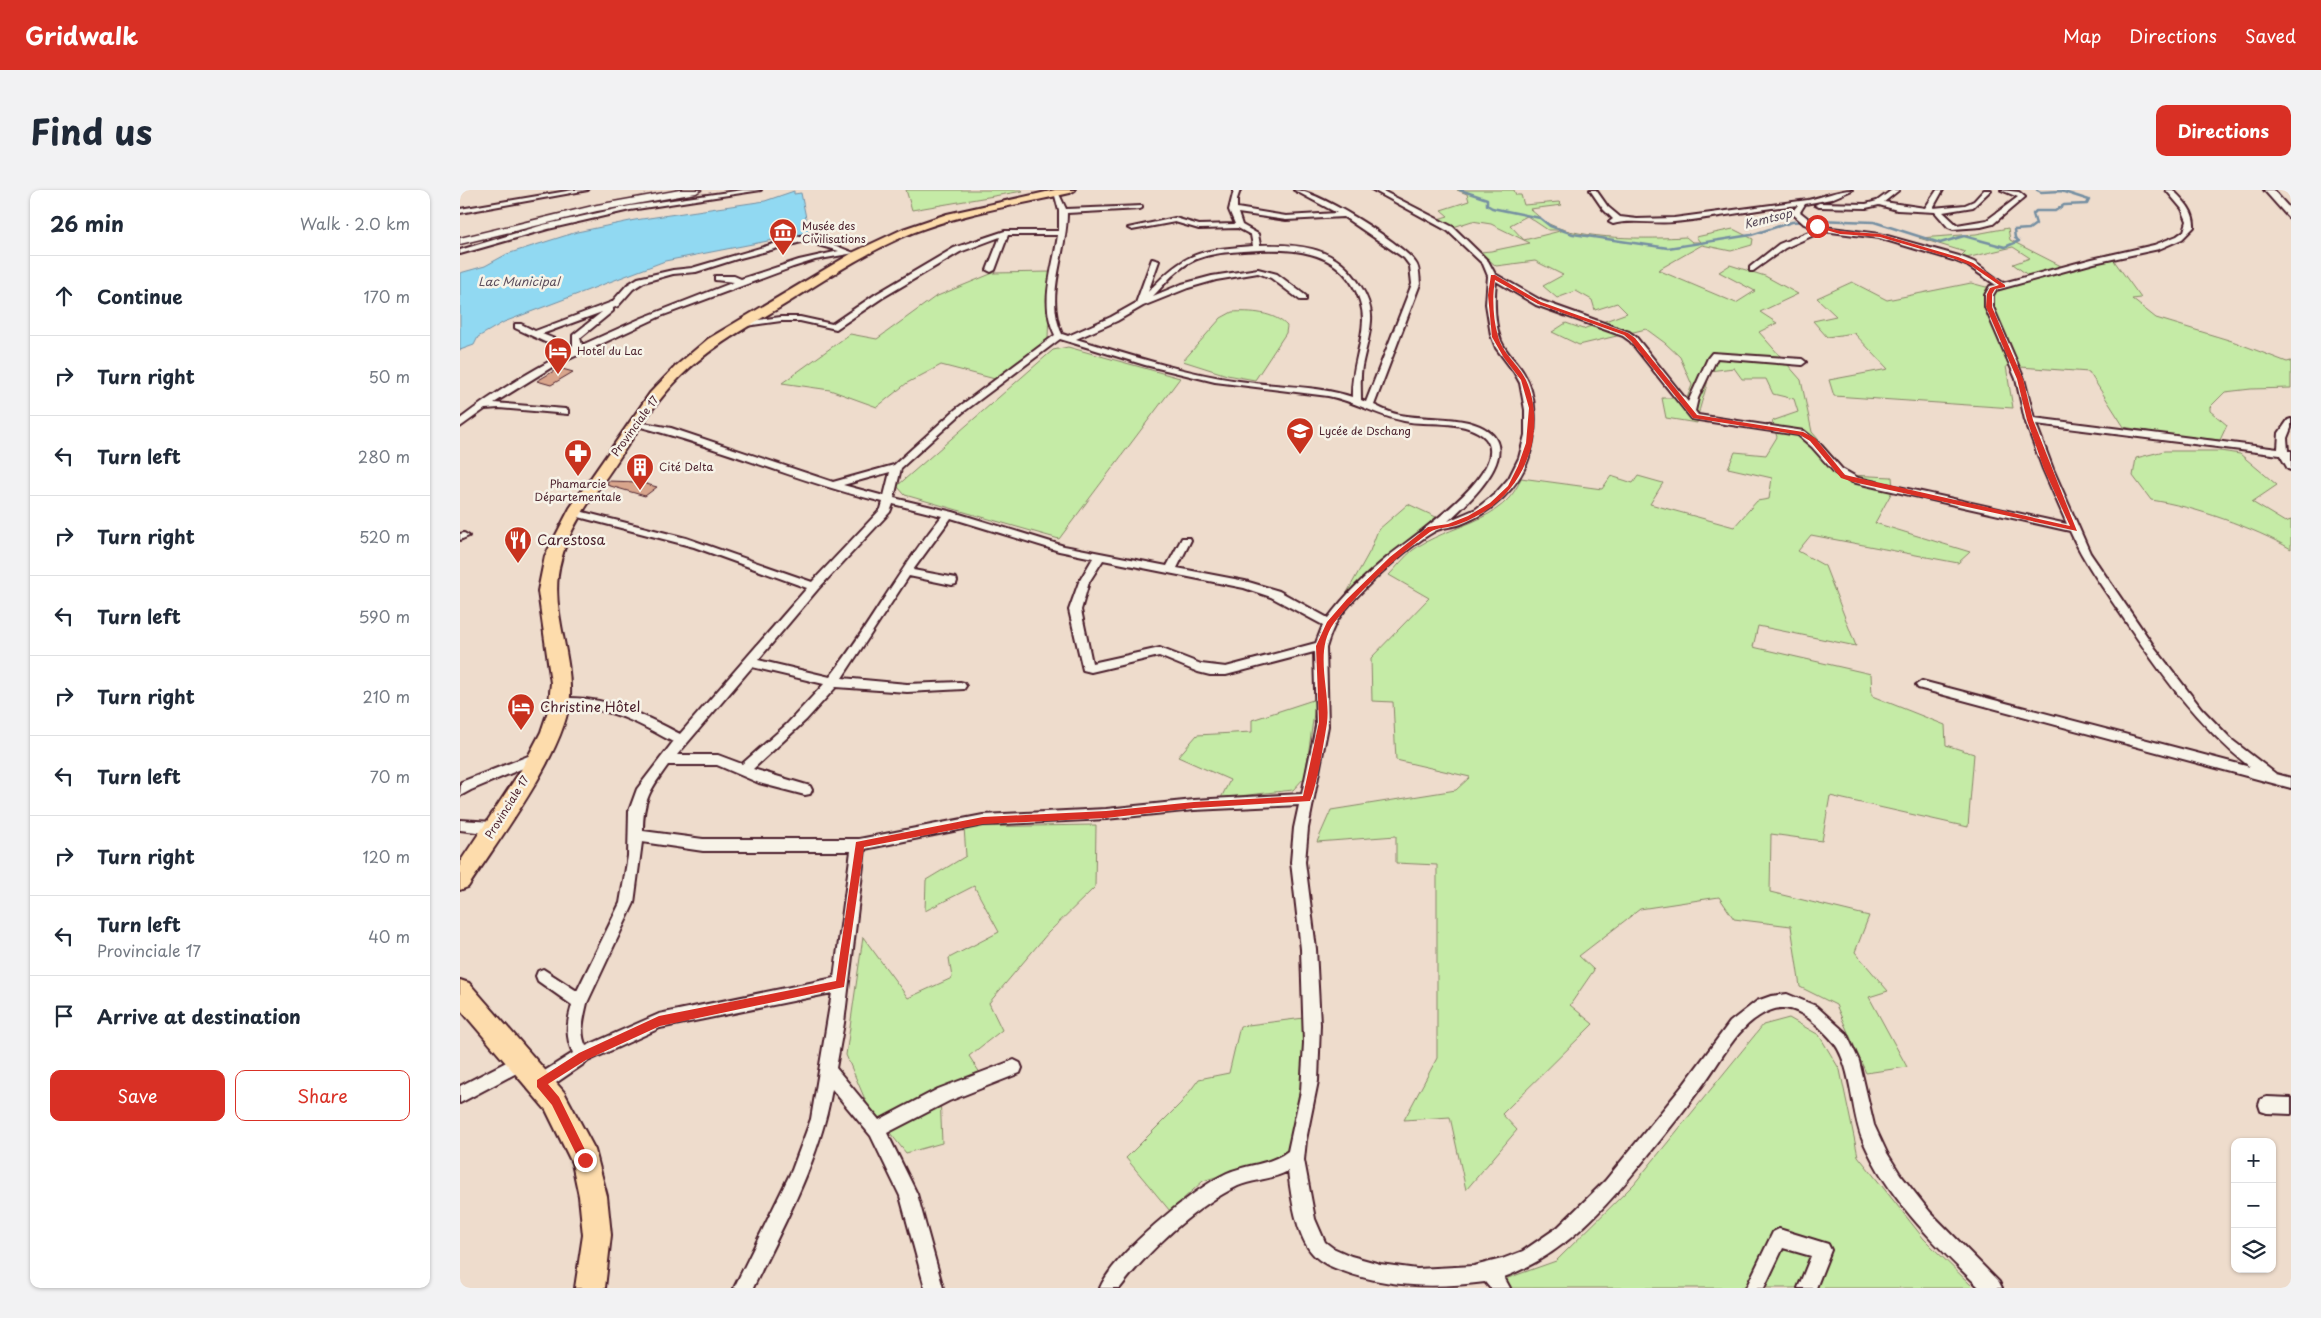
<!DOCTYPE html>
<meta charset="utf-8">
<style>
body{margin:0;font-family:"Playpen Sans",sans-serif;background:#f2f2f3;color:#1f2937}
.controls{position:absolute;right:15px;bottom:15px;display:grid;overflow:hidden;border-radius:10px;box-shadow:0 1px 4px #0004}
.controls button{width:45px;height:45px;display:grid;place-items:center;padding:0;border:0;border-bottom:1px solid #e0e1e3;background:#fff;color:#1f2937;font:25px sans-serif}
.stop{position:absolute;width:15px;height:15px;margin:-11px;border:4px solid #d93025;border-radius:50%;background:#fff}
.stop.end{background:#d93025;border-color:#fff;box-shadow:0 1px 5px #0008}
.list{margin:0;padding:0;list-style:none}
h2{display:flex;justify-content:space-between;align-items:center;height:65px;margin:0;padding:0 20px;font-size:21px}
h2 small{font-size:16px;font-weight:400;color:#747a83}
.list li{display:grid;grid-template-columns:32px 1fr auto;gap:15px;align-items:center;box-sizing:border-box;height:80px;padding:0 20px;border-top:1px solid #e0e1e3}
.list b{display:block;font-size:19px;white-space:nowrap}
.list p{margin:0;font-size:16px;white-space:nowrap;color:#747a83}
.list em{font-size:16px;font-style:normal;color:#747a83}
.actions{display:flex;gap:10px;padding:15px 20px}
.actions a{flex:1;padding:11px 0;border:1px solid #d93025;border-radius:10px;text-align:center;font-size:18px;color:#d93025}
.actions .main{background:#d93025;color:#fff}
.icon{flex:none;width:28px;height:28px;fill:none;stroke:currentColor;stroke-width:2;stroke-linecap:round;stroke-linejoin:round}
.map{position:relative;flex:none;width:1831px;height:1098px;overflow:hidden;border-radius:10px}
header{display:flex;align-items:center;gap:30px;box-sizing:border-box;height:70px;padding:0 25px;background:#d93025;color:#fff}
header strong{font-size:24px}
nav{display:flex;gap:28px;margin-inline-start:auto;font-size:18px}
.intro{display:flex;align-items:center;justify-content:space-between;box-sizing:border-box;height:120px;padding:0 30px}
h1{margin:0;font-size:35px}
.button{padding:12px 22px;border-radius:10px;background:#d93025;color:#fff;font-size:18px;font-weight:700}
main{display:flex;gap:30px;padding:0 30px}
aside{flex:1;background:#fff;border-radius:10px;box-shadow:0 1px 4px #0004}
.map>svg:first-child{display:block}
</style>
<header>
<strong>Gridwalk</strong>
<nav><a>Map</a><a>Directions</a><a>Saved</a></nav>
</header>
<div class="intro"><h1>Find us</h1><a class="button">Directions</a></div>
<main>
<aside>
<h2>26 min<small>Walk · 2.0 km</small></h2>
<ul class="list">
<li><svg class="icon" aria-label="ahead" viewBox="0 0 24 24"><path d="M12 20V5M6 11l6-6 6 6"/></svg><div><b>Continue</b></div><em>170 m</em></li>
<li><svg class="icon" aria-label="right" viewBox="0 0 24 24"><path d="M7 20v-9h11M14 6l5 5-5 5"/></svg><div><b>Turn right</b></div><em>50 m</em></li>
<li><svg class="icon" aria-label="left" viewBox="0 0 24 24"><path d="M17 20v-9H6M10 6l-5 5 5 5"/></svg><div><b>Turn left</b></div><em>280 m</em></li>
<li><svg class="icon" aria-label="right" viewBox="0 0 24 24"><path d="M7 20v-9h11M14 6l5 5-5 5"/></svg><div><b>Turn right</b></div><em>520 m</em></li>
<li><svg class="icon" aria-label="left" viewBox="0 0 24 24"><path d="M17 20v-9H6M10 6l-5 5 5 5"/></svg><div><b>Turn left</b></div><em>590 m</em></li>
<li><svg class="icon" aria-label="right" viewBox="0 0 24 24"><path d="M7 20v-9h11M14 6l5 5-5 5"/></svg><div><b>Turn right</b></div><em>210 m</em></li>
<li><svg class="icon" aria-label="left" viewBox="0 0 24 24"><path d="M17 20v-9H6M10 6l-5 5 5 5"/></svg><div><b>Turn left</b></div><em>70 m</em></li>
<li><svg class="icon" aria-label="right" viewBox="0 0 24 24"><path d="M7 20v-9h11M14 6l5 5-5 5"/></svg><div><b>Turn right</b></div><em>120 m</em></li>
<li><svg class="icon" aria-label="left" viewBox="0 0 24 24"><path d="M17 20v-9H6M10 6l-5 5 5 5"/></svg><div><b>Turn left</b><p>Provinciale 17</p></div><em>40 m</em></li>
<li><svg class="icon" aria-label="arrive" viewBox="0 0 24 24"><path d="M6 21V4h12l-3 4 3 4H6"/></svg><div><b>Arrive at destination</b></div></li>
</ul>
<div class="actions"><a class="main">Save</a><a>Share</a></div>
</aside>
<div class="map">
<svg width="1831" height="1098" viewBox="0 0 1831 1098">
<rect width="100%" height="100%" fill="#eedccc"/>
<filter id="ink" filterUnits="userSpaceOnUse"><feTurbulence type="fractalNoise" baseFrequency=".02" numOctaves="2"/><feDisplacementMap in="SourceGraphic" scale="10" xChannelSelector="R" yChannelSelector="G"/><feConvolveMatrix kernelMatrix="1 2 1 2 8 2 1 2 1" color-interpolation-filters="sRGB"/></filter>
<g filter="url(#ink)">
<!-- green -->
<path fill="#c5eba6" stroke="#888568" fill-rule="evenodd" d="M446 0H562L563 1 452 20Z
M997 0H1054L1056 5H1061L1064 15 1099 12 1102 15 1070 19C1076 24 1082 30 1089 34 1122 50 1188 49 1226 47L1232 52H1240L1236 47 1273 39 1293 49 1292 55 1271 61 1242 55 1198 80 1276 113 1295 101 1259 82 1270 75 1305 86 1338 104 1300 122 1317 133 1299 142 1341 190 1352 242 1389 285 1432 287 1433 300 1415 333 1510 362 1498 373 1351 345 1338 361 1365 376 1396 456 1298 436 1293 457 1411 484 1412 506 1485 535 1486 555 1514 564 1508 637 1370 606 1362 651 1311 644 1310 702 1409 726 1395 762 1428 801 1409 807 1447 877 1406 883 1376 815 1340 797 1331 736 1274 729 1259 707 1180 719 1119 766 1134 780 1110 815 1133 834 1042 924 1057 940 1006 1000 990 927 944 930 977 868V675L936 673V646L857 652 871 620 996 600 1010 587 936 570 933 512 912 511 911 468 969 408 929 385C937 377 944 367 953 360 988 334 1045 333 1061 288L1142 299 1151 286 1173 293 1178 286 1203 293 1190 314 1274 337 1297 311 1309 309 1312 288 1268 278 1275 262 1306 265 1317 247 1312 231 1338 222 1334 209 1313 204 1306 189H1282L1274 178 1249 181C1248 199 1239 214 1237 233L1206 228 1202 208H1227L1232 195 1220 167 1205 153 1186 139 1119 155 1092 142 1106 133 1123 139 1167 123 1157 113 1135 120 1132 110 1116 101 1097 108 1083 96 1103 85 1075 71 1036 76 1020 62 1031 61 1070 53 1031 34 1012 31 984 40 968 32 988 26 981 20 1009 11 1007 4ZM1067 26 1088 40H1104L1064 50 1050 35Z
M1548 38 1550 50 1603 77 1651 63 1655 72 1681 108 1672 109 1696 128 1772 151 1827 172 1831 171V198L1791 199 1765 202 1750 217V221L1767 235 1760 250 1703 244 1664 237 1629 182 1546 176 1553 218 1374 206 1369 190 1428 179 1394 143 1367 147 1353 131 1376 126 1357 108 1392 92 1427 110 1511 93 1526 97 1569 86 1553 74 1570 68 1553 57 1506 68 1501 66 1505 62 1459 48 1516 44Z
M590 82 588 149 535 189 481 175 447 193 417 217 370 200 322 193 390 144 417 149 475 107 533 83Z
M772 122C791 121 814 122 827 136L826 143 795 190 767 185 723 171 761 128Z
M608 157 720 188 599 349 445 305 437 296 593 160Z
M1704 261H1760L1780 264 1817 295 1792 312 1825 332 1831 330V359C1795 338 1733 316 1691 310L1673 286 1676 268Z
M948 314 976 327 884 408 910 361 918 340Z
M856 509 845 587 833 600 761 608 770 590 718 567 737 545 792 542V530Z
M636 635 635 697 588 743 529 813 542 840 509 866 522 886 480 904 482 953 446 963 407 914 386 865 403 747 448 808 492 788 489 768 539 742 514 696 465 721 466 690 506 666 504 637Z
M844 828 840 927 827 964 743 991 710 1021 666 968 721 913 739 889 769 883 780 836Z
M1329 828 1359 845 1380 880 1398 966 1464 1049 1514 1098H1034L1031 1094 1096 1071 1174 994 1303 835Z"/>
<!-- water -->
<path fill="#91d9f2" stroke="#758fa2" d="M334 1V4L341 3 349 43 205 71 44 132 18 147 14 155 0 160V83L25 76 47 64 117 42 175 30 305 11Z"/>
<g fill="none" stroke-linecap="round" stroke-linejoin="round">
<!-- stream -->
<path stroke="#758fa2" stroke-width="2.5" d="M1000 0 1027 9V15L1032 18 1080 28 1090 36 1113 44 1208 58 1291 45 1332 32 1355 30 1414 32 1480 53 1504 46 1545 57 1559 51 1555 48 1554 40 1569 39 1576 34 1573 24 1576 21H1595L1604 15 1627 14 1629 10 1601 1 1581 2 1577 0"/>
</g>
<!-- building -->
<path fill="#d8a58c" stroke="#4a1f2b" d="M99 178 113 182 91 195 77 191Z
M148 291 179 292 197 297 185 306 147 295Z"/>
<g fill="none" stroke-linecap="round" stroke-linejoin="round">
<!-- minor casing -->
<g stroke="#4a1f2b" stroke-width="4">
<path id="minor" d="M113 0H128L0 23V19Z
M283 0H301L170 20 88 39 0 64V60L83 35 170 16Z
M774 0H780L777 9V18L826 26 877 23 834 0C857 0 940 52 955 72 960 78 959 86 960 94L914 215C924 220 935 225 947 226 967 229 988 227 1008 232 1075 250 1015 307 988 331L1016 319 1035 304 1049 288 1059 268 1065 245V220L1060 193 1054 182 1036 158 1031 145 1026 114 1028 86 1023 74 988 41 913 0H921L993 37 1028 71 1035 84 1082 111 1169 142 1176 147 1228 212 1248 168 1252 163 1342 169 1346 172 1342 175 1257 168 1238 208 1235 221 1238 225 1344 241 1359 253 1382 279 1398 288 1607 334 1583 279 1565 230 1556 189 1525 117V105L1530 96 1536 95 1508 76 1493 70 1419 48 1363 41 1325 58 1293 81H1290V77L1319 54 1356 39 1344 34 1333 24 1332 22 1338 15C1296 19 1256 28 1214 32 1196 34 1168 29 1153 34L1149 32 1153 29 1143 19 1130 0H1136L1148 17 1160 27 1177 29 1214 28 1348 10C1363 7 1378 0 1392 0L1371 9 1345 14 1340 22 1350 30 1364 37 1420 44 1499 66 1514 72 1543 93 1632 69 1694 55 1717 46 1724 41 1727 31 1722 19 1706 0H1713C1723 10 1735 21 1734 37L1722 49 1699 59 1634 73 1536 100 1533 105V117L1564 189 1574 228 1818 259 1819 243 1828 230 1831 229V238L1827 248 1828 261H1831V280L1828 279 1820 265 1576 234 1593 279 1630 363 1695 458 1741 518 1772 550 1816 584 1831 588V598L1458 498 1456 495 1462 491 1790 577C1736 534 1698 480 1660 423 1642 396 1623 371 1610 341L1392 292 1375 283 1352 257 1338 245 1232 229 1170 151 1163 146 1076 115 1036 91C1034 110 1034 132 1041 151 1046 163 1056 171 1063 182 1078 205 1077 242 1069 267 1059 298 1031 323 1001 334 993 337 982 337 975 341 948 356 894 405 877 431 872 439 869 448 866 458L868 536 848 638 845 672 856 759 860 834 858 891 846 950 844 970 855 1029 865 1052 873 1058 891 1066 920 1074 957 1079 1014 1076 1042 1069 1063 1061 1098 1037 1145 991 1224 894 1270 832 1297 811 1311 806 1327 804 1356 816 1386 843 1399 871 1414 935 1427 963 1440 984 1470 1022 1539 1092 1542 1098H1520C1475 1054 1429 1010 1403 951 1390 921 1393 872 1370 848 1355 832 1333 810 1309 821 1277 834 1262 870 1242 896 1225 919 1207 942 1189 964 1148 1015 1106 1064 1044 1087L1050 1098H1030L1025 1092C978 1098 928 1098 883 1081 872 1077 861 1073 853 1064 836 1046 831 1005 828 981 812 990 794 989 778 996 734 1017 689 1060 660 1098H640C654 1064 733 999 767 983 788 974 810 975 828 961L841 901 844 853 841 759 831 672 834 638 839 615 734 620 646 629 523 635 405 659 384 833 376 878 419 930 478 899 554 870 560 873 562 878 560 883 489 911 427 943 457 1004 483 1098H465L440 1006 411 946 372 899C360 970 324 1034 293 1098H274L332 980 351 929 372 803 200 838 128 871 87 899 81 901 75 899 73 893 75 887 113 863C105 847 107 832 112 815L78 791 76 786 78 781 83 779 117 801 160 713 168 666 169 621 177 599 213 552C187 538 160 522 130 519 120 518 98 521 93 513 97 507 104 508 110 508 150 508 186 526 220 544L347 398 234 357 111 325 110 323 115 320 226 348 352 392 421 319 423 312C338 292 258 256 173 235V231L211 238 373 292 434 275 496 219 595 145C579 112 593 80 598 45H548L535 80 531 82 527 80 540 47 500 62 422 108 376 139 340 131H321L279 137 275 135 276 133 321 127H340L372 134 416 104 494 58 545 41H599V21L594 2H598L606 19 682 16V18L680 19 607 23C607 64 584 105 602 144L608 146 651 127 676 113 692 69 699 71 688 102C726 62 738 60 793 56L791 45 778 38 739 39 715 32 672 40 668 38 715 28 739 35 775 34 769 20ZM778 23 826 30 884 27 944 68 950 76 952 94 906 212 901 210C901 198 900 187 902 176 905 161 910 146 911 131 912 118 907 106 900 95 877 57 841 54 800 55L798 44 782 35ZM800 60C834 59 872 61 892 94 899 105 903 118 903 130 902 157 891 178 892 207 856 195 817 197 779 191 723 183 670 165 616 149L657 131 683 116 728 98 756 90 798 83 811 88 840 110H846V106L817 84 798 79 752 86 722 94 693 106C703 96 712 84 724 76 745 61 775 62 800 60ZM600 149 685 175 755 192 868 206C894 211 918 226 944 231 968 236 1001 229 1022 245 1061 276 949 349 929 366 907 384 885 405 868 428L819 401 785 391 717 378 731 350 730 348H722L707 376 604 356 493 322 434 308 441 278 502 223ZM430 282 424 306 383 295ZM433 314 482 326C440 377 411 434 370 487L298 470 358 399 430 322ZM491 328 599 361 633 368 619 392 609 420 623 480 631 482 699 466 738 482 750 485H766L854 462 856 536 842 604 734 610 646 619 523 625 399 649H243L183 641C183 609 190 600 208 575H257L299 593 345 605 350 604 352 600 350 596 293 579 346 530 376 497 447 502 504 499 506 496 504 493 500 492 447 494 382 488 449 386 492 395 496 394 497 391 496 388 453 380ZM643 370 784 398 811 407 863 435 856 453 766 477 741 474 700 458 632 473 621 420 629 392ZM292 477 364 494 326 535 282 574 258 565H217ZM182 652 243 661H391L374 788 199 824 126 856C119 843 124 827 127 813L174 713Z
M1432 0H1439L1424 12 1465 18 1477 0H1483L1473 18 1505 15 1514 11 1524 0H1531L1513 17 1483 22 1497 35 1527 30 1558 7 1541 0 1559 2 1565 7 1533 34 1521 37 1493 39 1488 37 1475 22 1437 20 1419 15 1406 18 1359 17 1355 15 1359 13 1406 14 1417 11Z
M358 44 364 51 394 63 355 70 333 77 201 126 92 177 34 213 105 219 108 220V224L39 218 25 219 0 237V229C35 202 72 180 111 160L85 152 55 138V134H61L75 141 152 112 167 95 178 88 213 80 232 78 344 45ZM353 49 358 55 379 61 339 70 281 89 274 86H255V90L274 92 182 128 122 155 120 148 153 121V118L158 116 173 99 184 92 213 84 236 82 280 68ZM142 122 113 145V156L82 144Z
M4 343 9 346 0 350V344Z
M76 563 80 565 82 568 80 571 11 600 0 606 1 592Z
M0 630 33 632 38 634 40 638 38 642 33 644 0 640Z
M62 864 68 867 70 872 68 877 0 913V896Z
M1807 907 1831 908V924L1807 923 1801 921 1799 915 1801 909Z
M1319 1039 1368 1054 1371 1060 1356 1098H1338L1351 1066 1323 1058 1304 1098H1286L1313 1042Z"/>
</g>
<!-- tertiary casing -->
<g stroke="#4a1f2b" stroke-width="4">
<path id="tertiary" d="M1804 0H1813L1831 20V28L1828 27Z"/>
</g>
<!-- secondary casing -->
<g stroke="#4a1f2b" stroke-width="3">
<path id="secondary" d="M220 0H241L236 3 137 21 0 54V48L137 15Z"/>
</g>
<!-- primary casing -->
<g stroke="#4a1f2b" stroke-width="4">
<path id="primary" d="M595 0H615L610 3C557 15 503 23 452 43 405 62 362 92 319 118 284 139 249 158 220 187 194 213 176 243 156 273 136 303 110 334 101 370 88 416 112 459 110 505 108 559 38 650 8 697L0 700V672L61 580 81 542 88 521 91 493 78 401 85 366 110 318 190 203 216 176 248 149 394 62 443 39 487 24Z
M0 790 9 793 104 902 135 960 147 1006 151 1045 145 1098H115L123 1045 119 1006 112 973 86 920 0 819Z"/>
</g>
<!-- minor -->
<use href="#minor" fill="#f7f3e8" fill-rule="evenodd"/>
<!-- tertiary -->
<use href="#tertiary" fill="#f7f3e8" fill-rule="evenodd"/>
<!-- secondary -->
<use href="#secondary" fill="#f7f3e8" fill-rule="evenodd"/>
<!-- primary -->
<use href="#primary" fill="#fddcac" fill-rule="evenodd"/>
</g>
</g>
<!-- route -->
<path fill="#d93025" d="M1357 35 1380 41 1420 44 1498 67 1513 73 1545 95V97L1535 99 1532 104V117L1563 189 1573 230 1617 341 1393 292 1381 288 1350 251 1340 245 1233 228 1171 151 1164 145 1078 114 1035 90C1032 107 1033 129 1038 146 1042 163 1059 175 1066 190 1075 209 1076 234 1072 254 1062 293 1037 320 999 334 990 338 977 337 970 342 937 366 899 401 874 433 853 462 871 501 867 533 864 552 857 595 850 611L734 618 646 628 523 634 404 657 384 797 200 836 126 870 88 894 99 907 130 970 129 974H121L92 915 77 897V890L119 863 199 826 376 791 396 652 523 627 646 621 734 612 843 606 859 532 856 456 867 432 887 409 930 367 968 337 988 334 1008 326 1030 313 1048 296 1058 276 1066 253 1069 218 1061 190 1044 168 1032 147 1028 105 1031 85H1035L1081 112 1168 143 1175 148 1237 225 1343 242 1355 248 1385 285 1610 336 1584 279 1567 230 1557 189 1526 117 1527 104 1530 98 1539 95 1510 75 1495 69 1420 47 1380 44 1356 37Z"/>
<!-- icons -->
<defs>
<g id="museum-pin" transform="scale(1.4375)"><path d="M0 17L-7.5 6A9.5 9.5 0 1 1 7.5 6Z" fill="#c8321e" stroke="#f7f3e8"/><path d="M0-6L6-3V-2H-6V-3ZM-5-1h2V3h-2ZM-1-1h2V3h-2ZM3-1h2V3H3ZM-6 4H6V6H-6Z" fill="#fff"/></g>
<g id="hotel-pin" transform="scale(1.4375)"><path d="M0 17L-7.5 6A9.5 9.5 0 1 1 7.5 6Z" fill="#c8321e" stroke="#f7f3e8"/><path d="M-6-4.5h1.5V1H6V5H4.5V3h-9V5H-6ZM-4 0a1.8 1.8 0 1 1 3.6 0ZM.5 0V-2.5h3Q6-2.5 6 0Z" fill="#fff"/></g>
<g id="school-pin" transform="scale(1.4375)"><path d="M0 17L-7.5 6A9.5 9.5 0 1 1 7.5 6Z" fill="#c8321e" stroke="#f7f3e8"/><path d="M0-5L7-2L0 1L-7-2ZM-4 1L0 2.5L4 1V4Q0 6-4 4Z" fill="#fff"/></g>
<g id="pharmacy-pin" transform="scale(1.4375)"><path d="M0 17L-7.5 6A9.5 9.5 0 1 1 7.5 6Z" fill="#c8321e" stroke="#f7f3e8"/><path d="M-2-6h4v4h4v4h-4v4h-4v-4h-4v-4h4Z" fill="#fff"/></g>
<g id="building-pin" transform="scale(1.4375)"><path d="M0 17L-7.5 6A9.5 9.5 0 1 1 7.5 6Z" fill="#c8321e" stroke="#f7f3e8"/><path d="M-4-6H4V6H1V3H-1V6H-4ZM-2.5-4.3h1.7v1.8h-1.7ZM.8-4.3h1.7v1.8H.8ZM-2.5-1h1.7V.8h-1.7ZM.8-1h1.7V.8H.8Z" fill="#fff"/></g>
<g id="restaurant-pin" transform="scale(1.4375)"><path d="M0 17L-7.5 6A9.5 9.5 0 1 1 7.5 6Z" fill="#c8321e" stroke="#f7f3e8"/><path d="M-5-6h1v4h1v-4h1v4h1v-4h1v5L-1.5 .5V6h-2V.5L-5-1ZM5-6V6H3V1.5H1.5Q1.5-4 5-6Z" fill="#fff"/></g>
</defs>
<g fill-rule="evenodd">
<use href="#museum-pin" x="323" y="42"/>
<use href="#hotel-pin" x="98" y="161"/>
<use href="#school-pin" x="840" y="241"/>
<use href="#pharmacy-pin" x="118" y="263"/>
<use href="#building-pin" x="180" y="277"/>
<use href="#restaurant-pin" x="58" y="350"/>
<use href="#hotel-pin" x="61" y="517"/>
</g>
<g text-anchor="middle" stroke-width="5" stroke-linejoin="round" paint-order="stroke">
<!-- far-poi labels -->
<g font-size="11" fill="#4a1f2b" stroke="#f7f3e8" text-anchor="start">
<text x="342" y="40">Musée des<tspan x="342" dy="13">Civilisations</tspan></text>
<text x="117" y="165">Hotel du Lac</text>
<text x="859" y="245">Lycée de Dschang</text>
<text x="199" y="281">Cité Delta</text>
<text x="118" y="298" text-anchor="middle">Phamarcie<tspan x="118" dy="13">Départementale</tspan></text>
</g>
<!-- far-street labels -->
<g font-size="11" fill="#4a1f2b" stroke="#f7f3e8">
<text transform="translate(175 236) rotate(-54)" y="4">Provinciale 17</text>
<text transform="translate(47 617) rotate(-58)" y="4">Provinciale 17</text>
</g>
<!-- far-water labels -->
<g font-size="12" font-style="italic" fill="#5c4e5d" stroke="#f7f3e8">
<text transform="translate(1308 29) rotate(-14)" y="4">Kemtsop</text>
<text x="59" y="96">Lac Municipal</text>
</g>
<!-- poi labels -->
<g font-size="14" fill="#4a1f2b" stroke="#f7f3e8" text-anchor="start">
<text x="77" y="355">Carestosa</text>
<text x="80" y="522">Christine Hôtel</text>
</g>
</g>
</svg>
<div class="controls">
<button>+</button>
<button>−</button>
<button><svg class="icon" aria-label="layers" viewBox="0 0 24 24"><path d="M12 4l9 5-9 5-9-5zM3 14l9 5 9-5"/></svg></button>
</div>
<div class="stop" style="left:1357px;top:36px"></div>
<div class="stop end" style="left:125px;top:970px"></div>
</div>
</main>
